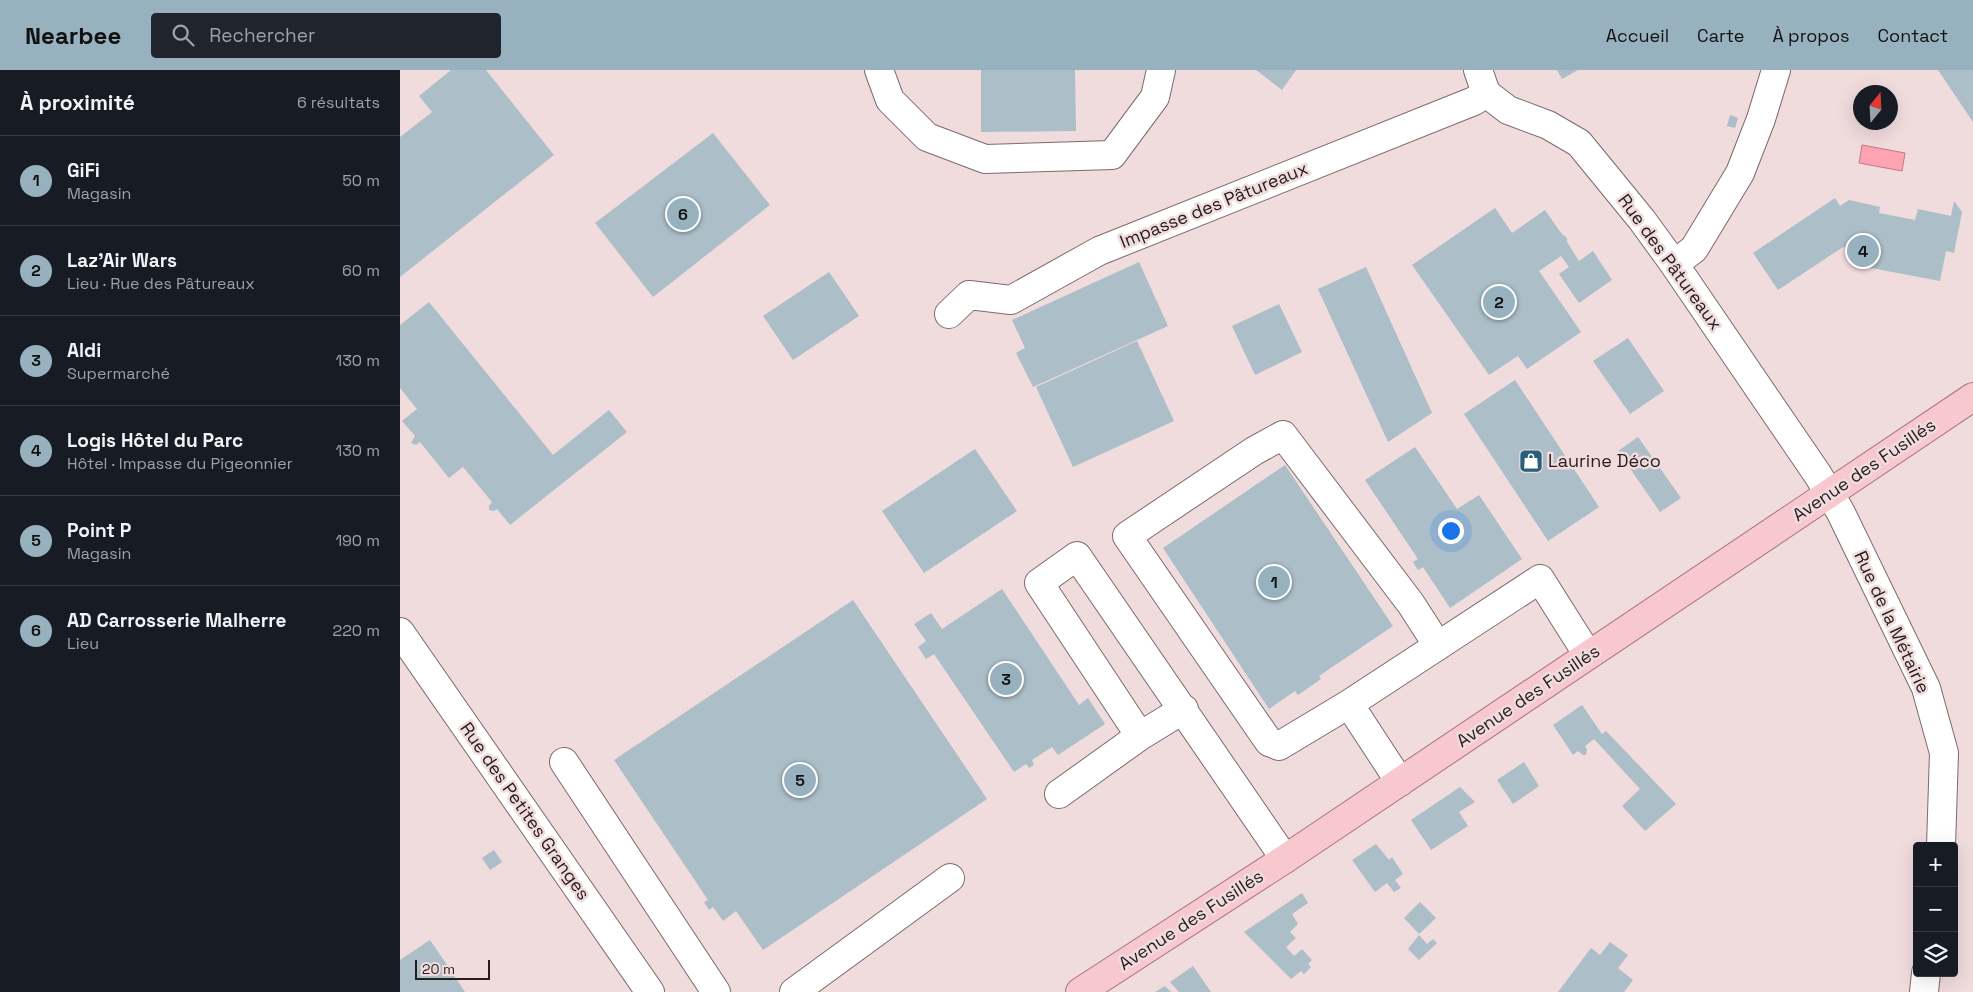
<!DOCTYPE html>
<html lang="fr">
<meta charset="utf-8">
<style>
body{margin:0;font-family:"Space Grotesk",sans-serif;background:#20242c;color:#f1f3f6}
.controls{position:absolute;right:15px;bottom:15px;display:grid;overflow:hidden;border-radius:5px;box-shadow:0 5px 20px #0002}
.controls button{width:45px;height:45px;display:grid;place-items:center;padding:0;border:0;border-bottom:1px solid #363941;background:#171b24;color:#f1f3f6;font:25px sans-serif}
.compass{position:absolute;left:1453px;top:15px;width:45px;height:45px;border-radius:50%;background:#171b24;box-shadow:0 5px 20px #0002;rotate:18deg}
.scale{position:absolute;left:15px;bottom:12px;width:75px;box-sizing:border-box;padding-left:5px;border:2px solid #251d1e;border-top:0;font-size:14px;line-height:18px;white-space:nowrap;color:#251d1e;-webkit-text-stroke:4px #f0dbdd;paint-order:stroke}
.you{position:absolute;left:1050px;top:460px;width:18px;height:18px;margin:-12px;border:4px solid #fff;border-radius:50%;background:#1a73e8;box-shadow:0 0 0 8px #1a73e833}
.badge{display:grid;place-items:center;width:32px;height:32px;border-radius:50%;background:#97b1be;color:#111;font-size:16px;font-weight:700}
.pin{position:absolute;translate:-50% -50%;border:2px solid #fff;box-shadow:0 1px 5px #0006}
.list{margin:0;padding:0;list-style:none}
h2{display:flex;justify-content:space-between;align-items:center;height:65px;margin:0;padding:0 20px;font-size:21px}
h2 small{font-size:16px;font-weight:400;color:#9ea1a6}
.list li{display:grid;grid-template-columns:32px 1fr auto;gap:15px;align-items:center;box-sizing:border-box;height:90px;padding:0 20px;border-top:1px solid #363941}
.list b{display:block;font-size:19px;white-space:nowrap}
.list p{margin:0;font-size:16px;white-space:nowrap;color:#9ea1a6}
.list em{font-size:16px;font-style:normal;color:#9ea1a6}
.icon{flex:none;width:28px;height:28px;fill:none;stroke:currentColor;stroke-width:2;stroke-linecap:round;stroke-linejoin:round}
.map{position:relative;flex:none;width:1573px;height:922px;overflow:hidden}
header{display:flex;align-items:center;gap:30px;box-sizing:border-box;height:70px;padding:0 25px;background:#97b1be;color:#111}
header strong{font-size:24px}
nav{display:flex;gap:28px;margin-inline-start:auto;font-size:18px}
.search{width:350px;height:45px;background:#20242c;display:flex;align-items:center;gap:12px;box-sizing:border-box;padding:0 18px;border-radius:5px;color:#9ea1a6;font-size:19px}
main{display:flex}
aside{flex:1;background:#171b24}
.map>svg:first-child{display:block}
</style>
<header>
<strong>Nearbee</strong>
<div class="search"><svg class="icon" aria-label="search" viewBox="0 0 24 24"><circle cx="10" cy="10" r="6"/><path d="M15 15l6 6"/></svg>Rechercher</div>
<nav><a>Accueil</a><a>Carte</a><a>À propos</a><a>Contact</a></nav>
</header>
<main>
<aside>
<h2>À proximité<small>6 résultats</small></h2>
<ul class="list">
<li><span class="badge">1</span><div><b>GiFi</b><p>Magasin</p></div><em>50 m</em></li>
<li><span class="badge">2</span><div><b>Laz'Air Wars</b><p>Lieu · Rue des Pâtureaux</p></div><em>60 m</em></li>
<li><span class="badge">3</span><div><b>Aldi</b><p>Supermarché</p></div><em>130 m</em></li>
<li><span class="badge">4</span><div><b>Logis Hôtel du Parc</b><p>Hôtel · Impasse du Pigeonnier</p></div><em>130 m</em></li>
<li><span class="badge">5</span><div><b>Point P</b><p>Magasin</p></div><em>190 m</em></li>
<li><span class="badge">6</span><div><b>AD Carrosserie Malherre</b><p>Lieu</p></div><em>220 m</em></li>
</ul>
</aside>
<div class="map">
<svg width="1573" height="922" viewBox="0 0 1573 922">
<rect width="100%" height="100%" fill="#f0dbdd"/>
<!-- water -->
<path fill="#fea3b1" stroke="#bd7b85" d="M1462 75 1505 83 1502 101 1459 93Z"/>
<!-- building -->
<path fill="#acbec7" d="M51 0H86L154 85 0 207V67L32 42 19 26Z
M581 0H675L676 61 581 62Z
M856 0H896L882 20Z
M1157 0H1178L1162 9Z
M1538 0H1573V52Z
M1330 45 1338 48 1335 58 1327 56Z
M313 63 370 135 253 227 195 153Z
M1435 128 1440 136 1449 130 1480 137 1479 143 1515 150 1518 139 1551 146 1554 131 1562 142 1554 183 1546 181 1540 211 1466 197 1454 191 1456 183 1453 179 1443 177 1378 220 1353 183Z
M1095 138 1112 163 1145 140 1161 163 1167 168V172L1179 191 1193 181 1212 210 1179 233 1159 204 1169 197 1161 186 1139 201 1181 262 1127 299 1118 286 1089 305 1012 195Z
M739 192 768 256 633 317 616 283 625 278 612 250Z
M966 197 1032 343 988 372 918 219Z
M429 202 459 246 393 290 363 246Z
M29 232 153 385 209 340 227 362 110 455 97 439 94 441 89 440V436L92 432 63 397 49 408 20 372 16 375 11 373 15 366 2 351 17 339 0 318V255Z
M879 234 902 282 855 305 832 256Z
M1228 268 1264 321 1230 344 1193 291Z
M737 271 774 351 673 397 636 317Z
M1115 310 1199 437 1148 471 1064 344Z
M1238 367 1281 428 1260 442 1218 381Z
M1015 377 1057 439 1079 425 1122 489 1050 538 1023 497 1018 500 1013 492 1018 489 965 410Z
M575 379 617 441 524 503 482 441Z
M885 395 993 556 919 606 921 609 898 625 895 621 869 639 763 478Z
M602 519 679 635 688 628 705 654 658 685 652 677 632 690 634 695 629 698 626 694 614 702 534 584 526 589 518 577 526 571 514 554 531 543 542 559Z
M453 530 587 729 363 880 336 841 323 851 313 837 309 840 304 832 308 830 214 690Z
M1182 635 1202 664 1206 661 1276 734 1245 761 1222 736 1240 719 1194 669 1185 676 1187 680 1186 685H1183L1178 681 1173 685 1153 655Z
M1124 692 1139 716 1113 734 1097 710Z
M1060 717 1075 732 1059 742 1068 756 1031 780 1011 750Z
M976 774 989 790 992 787 1003 804 995 810 1001 818 994 822 987 813 975 822 952 790Z
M94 780 102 792 90 800 82 788Z
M902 823 908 833 892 844 898 854 890 862 896 868 886 877 894 886 902 879 912 890 908 894 911 897 904 904 901 901 891 909 844 862Z
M1020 832 1036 848 1019 864 1004 848Z
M1019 865 1027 874 1033 869 1037 873 1019 890 1008 879Z
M30 870 41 886 65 922H0V890Z
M1210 872 1228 885 1218 898 1233 910 1224 922H1158L1191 878 1200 885Z
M793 896 811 922H779L770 912Z
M765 916 771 922H755Z"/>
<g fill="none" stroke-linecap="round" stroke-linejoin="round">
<!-- minor casing -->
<g stroke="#7c6a6c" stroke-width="30">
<path id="minor" d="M479 0 490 30 527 67 585 89 712 85 755 27 761 0
M1078 0 1086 23 1108 40 1148 55 1179 73 1242 150 1274 194 1418 405 1440 441 1526 618 1544 683 1541 776
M1274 194 1294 179 1340 103 1361 49 1376 0
M549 244 569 225 611 230 699 181 1074 31 1086 23
M0 562 250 922
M949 634 879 676 869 672 727 466 854 381 883 365 1011 534 1038 576
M784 639 740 666 639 513 677 486 885 789
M164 692 316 922
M1000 712 949 634 1140 509 1188 585
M659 724 740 666
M394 922 550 808
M1524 922 1526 903"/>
</g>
<!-- major casing -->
<g stroke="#ab747c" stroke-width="30">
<path id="major" d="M680 922 885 789 1573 327"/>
</g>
<!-- minor -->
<use href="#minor" stroke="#fff" stroke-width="28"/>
<!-- major -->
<use href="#major" stroke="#f8c8cf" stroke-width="28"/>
</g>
<!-- icons -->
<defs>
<g id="shop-square" transform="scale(1.25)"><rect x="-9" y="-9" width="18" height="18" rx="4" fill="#28607a" stroke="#f0dbdd"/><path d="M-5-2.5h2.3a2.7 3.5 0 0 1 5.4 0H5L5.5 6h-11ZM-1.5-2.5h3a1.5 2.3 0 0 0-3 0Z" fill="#fff"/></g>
</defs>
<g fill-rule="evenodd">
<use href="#shop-square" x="1131" y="391"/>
</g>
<g text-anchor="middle" stroke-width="5" stroke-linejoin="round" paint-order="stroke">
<!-- street labels -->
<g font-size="18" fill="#251d1e" stroke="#f0dbdd">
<text transform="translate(814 135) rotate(-22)" y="6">Impasse des Pâtureaux</text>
<text transform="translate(1270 192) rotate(54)" y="6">Rue des Pâtureaux</text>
<text transform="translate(1464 400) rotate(-34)" y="6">Avenue des Fusillés</text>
<text transform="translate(1492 552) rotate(65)" y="6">Rue de la Métairie</text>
<text transform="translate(1128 626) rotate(-34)" y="6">Avenue des Fusillés</text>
<text transform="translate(125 741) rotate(55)" y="6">Rue des Petites Granges</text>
<text transform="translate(791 850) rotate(-33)" y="6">Avenue des Fusillés</text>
</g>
<!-- poi labels -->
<g font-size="18" fill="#251d1e" stroke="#f0dbdd" text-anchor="start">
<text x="1148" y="397">Laurine Déco</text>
</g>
</g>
</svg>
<div class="controls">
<button>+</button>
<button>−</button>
<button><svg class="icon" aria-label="layers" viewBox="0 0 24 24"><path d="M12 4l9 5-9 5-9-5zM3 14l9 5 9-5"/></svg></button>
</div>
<svg class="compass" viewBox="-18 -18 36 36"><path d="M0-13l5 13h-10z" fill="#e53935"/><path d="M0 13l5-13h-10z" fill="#9ea1a6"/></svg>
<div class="scale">20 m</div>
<div class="you"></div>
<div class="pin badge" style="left:874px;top:512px">1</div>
<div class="pin badge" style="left:1099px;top:232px">2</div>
<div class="pin badge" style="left:606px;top:609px">3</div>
<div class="pin badge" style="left:1463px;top:181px">4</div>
<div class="pin badge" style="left:400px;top:710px">5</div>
<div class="pin badge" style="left:283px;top:144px">6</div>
</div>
</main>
